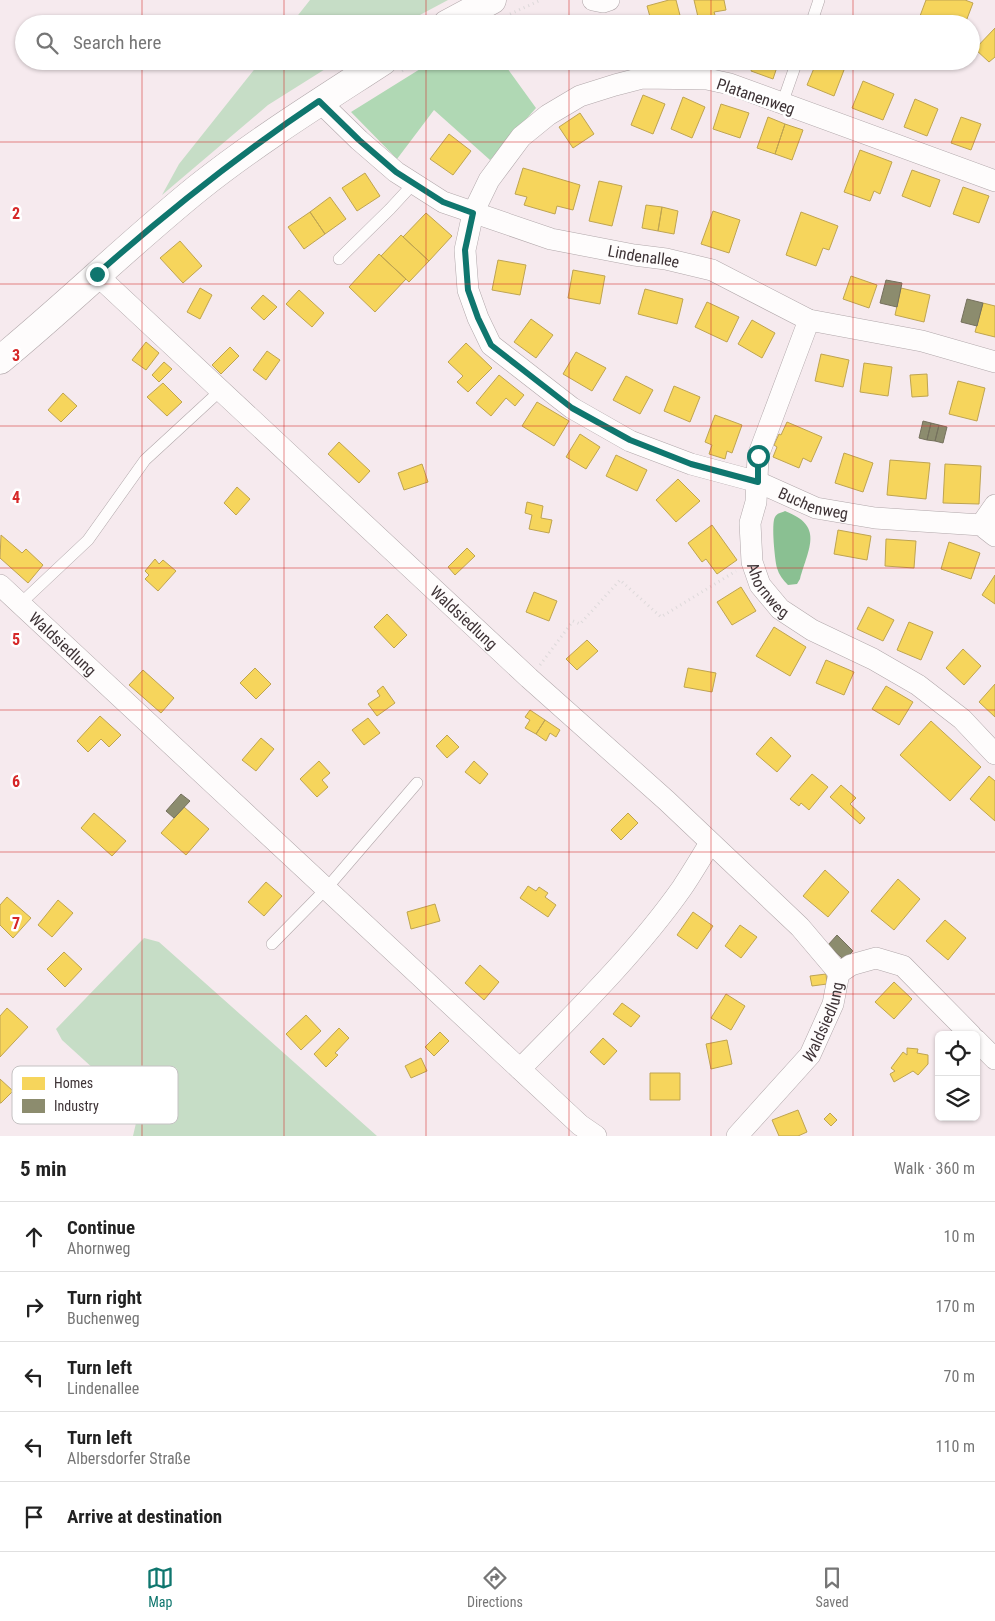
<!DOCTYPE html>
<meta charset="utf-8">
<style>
body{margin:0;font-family:"Roboto Condensed",sans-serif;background:#f6f6f6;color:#222}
.controls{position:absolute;right:15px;bottom:15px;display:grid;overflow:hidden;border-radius:8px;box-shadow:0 1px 4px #0004}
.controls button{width:45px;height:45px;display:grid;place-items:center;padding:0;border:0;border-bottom:1px solid #e0e0e0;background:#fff;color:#222;font:25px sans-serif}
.stop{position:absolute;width:15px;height:15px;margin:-11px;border:4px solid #0f766e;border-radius:50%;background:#fff}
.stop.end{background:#0f766e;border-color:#fff;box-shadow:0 1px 5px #0008}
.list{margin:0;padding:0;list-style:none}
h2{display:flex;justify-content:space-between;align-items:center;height:65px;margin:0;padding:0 20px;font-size:21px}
h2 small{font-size:16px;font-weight:400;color:#767676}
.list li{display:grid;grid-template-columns:32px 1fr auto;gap:15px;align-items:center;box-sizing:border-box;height:70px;padding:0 20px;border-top:1px solid #e0e0e0}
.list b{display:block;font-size:19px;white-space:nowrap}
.list p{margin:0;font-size:16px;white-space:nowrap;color:#767676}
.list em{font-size:16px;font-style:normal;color:#767676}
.icon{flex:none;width:28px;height:28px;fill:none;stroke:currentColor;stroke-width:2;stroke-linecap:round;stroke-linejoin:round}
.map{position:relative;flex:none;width:995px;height:1136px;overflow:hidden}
.search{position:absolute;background:#fff;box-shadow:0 1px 4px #0004;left:15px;right:15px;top:15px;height:55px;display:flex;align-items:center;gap:12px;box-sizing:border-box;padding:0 18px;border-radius:28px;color:#767676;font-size:19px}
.sheet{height:415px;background:#fff}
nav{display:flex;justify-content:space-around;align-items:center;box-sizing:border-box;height:70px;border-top:1px solid #e0e0e0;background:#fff;font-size:14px;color:#767676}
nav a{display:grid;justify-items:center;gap:2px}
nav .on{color:#0f766e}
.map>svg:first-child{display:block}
</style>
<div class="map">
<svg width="995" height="1136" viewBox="0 0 995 1136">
<rect width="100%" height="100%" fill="#f6eaee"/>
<!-- green -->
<path fill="#c6ddc6" d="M310 0H448L403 24H291Z
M261 61H338L268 105 162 195 179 164Z
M144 938 159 942 377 1136H133L139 1110 62 1040 56 1029Z"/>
<!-- forest -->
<path fill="#b0d8b4" d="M433 61H502L536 108 490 160 434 110 397 159 351 112Z"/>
<!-- water -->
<path fill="#8ac092" d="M785 511C824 526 809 547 800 579L797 584 788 585C783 580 779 575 777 568 775 561 771 523 775 517 777 513 781 513 785 511Z"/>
<!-- homes -->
<path fill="#f6d55c" stroke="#bfa451" d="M669 0H676L682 23 652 24 647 6Z
M694 0H724L726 10 714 12 716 18 703 21 702 16 698 17Z
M926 0H965L973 3 965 24H917Z
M631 17 633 24H607L606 22Z
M995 28V57L989 62 975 49Z
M754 61H779L773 79 751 71Z
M817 61H823L844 70 834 96 807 85Z
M863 81 894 94 883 120 852 108Z
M643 95 665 104 653 134 631 125Z
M683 97 705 107 692 138 671 129Z
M915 99 938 109 927 136 904 127Z
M721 104 749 113 740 138 713 129Z
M580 113 594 134 573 148 559 127Z
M768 117 785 124 775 154 757 148Z
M961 117 981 124 971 150 951 143Z
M785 124 803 130 792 160 775 154Z
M449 134 471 151 453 175 430 159Z
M860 150 892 162 880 194 874 191 870 201 844 192Z
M523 168 580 185 573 210 557 206 555 214 524 205 527 197 515 194Z
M912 170 940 180 930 207 902 196Z
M365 173 380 196 357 211 342 188Z
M599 181 622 186 612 226 589 221Z
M963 187 989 196 979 223 953 214Z
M330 197 346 219 325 234 310 212Z
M646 205 662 207 658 231 642 228Z
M662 207 678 211 674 234 658 231Z
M713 211 740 220 729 253 701 244Z
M310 212 325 234 304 249 288 227Z
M801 212 838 226 829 250 823 248 816 266 786 255Z
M426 213 452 236 429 261 403 237Z
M401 235 429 261 409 282 381 256Z
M180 241 202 266 183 283 160 258Z
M379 254 406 279 375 312 349 287Z
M498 260 526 265 520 295 492 290Z
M573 270 605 276 600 304 568 298Z
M851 276 877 285 869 308 843 299Z
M200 288 212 295 200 319 187 312Z
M901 288 930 295 924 322 895 315Z
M645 289 683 299 677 324 638 314Z
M299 290 324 313 312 327 286 304Z
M263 295 277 307 264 320 251 308Z
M707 302 739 317 727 342 695 327Z
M983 303 995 306V337L975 332Z
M531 319 553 335 536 358 514 342Z
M752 320 775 333 762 358 738 344Z
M146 342 159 353 146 370 132 360Z
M466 343 492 368 468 392 457 382 463 376 448 362Z
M230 347 239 356 221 374 212 365Z
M267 351 280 360 266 380 253 370Z
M576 352 606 368 592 391 563 374Z
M821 354 849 360 843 387 815 381Z
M164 362 172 369 159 382 152 375Z
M864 363 892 367 888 396 860 392Z
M927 374 928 396 912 397 910 375Z
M499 375 524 395 515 406 506 398 491 416 476 403Z
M626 376 653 390 640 414 613 400Z
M958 381 985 388 977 421 949 414Z
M163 383 182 402 167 416 147 397Z
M674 386 700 397 690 422 664 411Z
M63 393 77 406 61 422 48 410Z
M537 402 569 421 554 446 522 426Z
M715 415 742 425 732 453 727 451 725 459 709 454 712 445 705 442Z
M787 422 822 437 811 462 803 458 799 468 773 457 777 447 774 445 779 434 781 435Z
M580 434 600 447 586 469 566 457Z
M339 442 370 471 359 483 328 454Z
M844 453 873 463 863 492 835 483Z
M616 455 647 470 637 491 606 476Z
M890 460 930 463 926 499 887 495Z
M422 464 428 482 404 490 398 473Z
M945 464 981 466 979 504 943 503Z
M678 479 700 501 676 522 656 500Z
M237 487 250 499 236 515 224 503Z
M527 502 543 506 541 518 552 520 549 533 529 529 532 515 525 513Z
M712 525 737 560 717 574 706 559 702 562 688 543Z
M838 530 871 536 867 560 834 554Z
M1 535 22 553 26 549 43 565 28 583 0 558Z
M886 539 916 541 914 568 885 566Z
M949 542 980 553 971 579 941 569Z
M467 548 475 556 455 575 448 567Z
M155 559 159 564 163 560 176 571 158 591 145 579 149 575 145 571Z
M995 575V604L982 595Z
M741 587 756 611 732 625 717 602Z
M534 592 557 601 549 621 526 612Z
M868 607 894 620 883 641 857 629Z
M387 614 407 635 394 648 374 627Z
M909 622 933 632 921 660 897 650Z
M774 627 806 647 790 676 756 656Z
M587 640 598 651 577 670 566 659Z
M963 649 981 666 964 685 946 668Z
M826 660 854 672 844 695 816 683Z
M255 668 271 684 256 699 240 683Z
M688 668 716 673 712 692 684 687Z
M143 670 174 698 161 713 129 685Z
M995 684V717L979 702Z
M383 686 395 703 377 716 368 704 380 696 377 691Z
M886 686 913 702 899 725 872 709Z
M530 710 545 720 536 734 525 728 530 720 525 717Z
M100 716 121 735 109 747 101 739 88 752 77 741Z
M368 718 380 733 364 745 352 730Z
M545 720 560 730 556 737 550 733 546 741 536 734Z
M931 721 981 767 950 801 900 755Z
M447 735 459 747 447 758 436 746Z
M771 737 791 756 777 772 756 754Z
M261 738 274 749 256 771 242 760Z
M319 761 330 773 322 780 328 787 317 797 300 779Z
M474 761 488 774 480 784 465 772Z
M812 774 828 787 809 810 801 803 799 806 790 799Z
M989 776 995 781V821L970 799Z
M841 785 856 798 850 804 865 818 860 824 830 797Z
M184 807 209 829 186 855 161 833Z
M94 813 126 841 112 856 81 828Z
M628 813 638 823 621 840 611 830Z
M825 870 849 892 828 917 803 896Z
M898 879 920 899 894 930 871 911Z
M266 882 282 896 264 916 248 902Z
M528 886 536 891 539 887 548 893 545 897 556 905 548 917 520 898Z
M7 897 31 918 13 938 0 925V905Z
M58 900 73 913 52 937 38 925Z
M435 904 440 921 411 929 407 912Z
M693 912 713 926 697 949 677 935Z
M945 920 966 938 948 960 926 941Z
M740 925 757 937 741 958 725 946Z
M64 952 82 969 65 987 47 969Z
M480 965 499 982 484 1000 465 983Z
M826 974 827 984 812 986 810 976Z
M894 982 912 999 894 1019 875 1002Z
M726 994 745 1006 731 1030 711 1018Z
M622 1003 640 1016 631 1027 613 1014Z
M7 1008 28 1027 0 1057V1016Z
M306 1015 321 1031 301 1050 286 1034Z
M339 1028 349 1038 335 1053 338 1055 326 1067 314 1054Z
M440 1032 449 1041 434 1056 425 1047Z
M603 1038 617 1051 604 1065 590 1052Z
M727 1040 732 1064 711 1069 706 1044Z
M907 1048 918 1049 917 1053 928 1055V1064L918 1075 913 1071 894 1082 890 1074 895 1071 891 1068 903 1052 907 1055Z
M421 1058 427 1071 411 1078 405 1066Z
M650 1073H680V1100H650Z
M0 1079 13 1091 1 1103H0Z
M798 1110 807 1132 798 1136H779L772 1120Z
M830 1113 837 1120 831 1126 824 1119Z"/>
<!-- industry -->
<path fill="#8c8c6e" stroke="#75715d" d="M886 280 902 283 897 307 880 303Z
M967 299 983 303 977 326 961 322Z
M923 421 931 423 927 440 919 438Z
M931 423 939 425 935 441 927 440Z
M939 425 947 427 943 443 935 441Z
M181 794 190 801 174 818 166 811Z
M837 935 853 951 844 960 828 945Z"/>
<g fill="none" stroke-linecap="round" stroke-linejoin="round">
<!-- service casing -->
<g stroke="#b1a7aa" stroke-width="12">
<path id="service" d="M811 24 819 0
M782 104 797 61
M339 259 390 209 414 183
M20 604 88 540 145 460 221 390
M272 944 326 889 417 783"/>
</g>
<!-- minor casing -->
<g stroke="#b1a7aa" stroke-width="22">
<g id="minor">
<path d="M593 0 603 2 609 0"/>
<path id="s1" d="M319 101 359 140 396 172 443 202 551 239 634 255 666 259 712 270 809 320 922 341 995 362"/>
<path id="s2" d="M995 181 730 84 707 79 642 78 615 85 580 96 548 115 521 137 489 180 473 213 465 250 468 290 478 318 491 345 572 408 630 441 691 464 758 482 816 508 875 518 981 525 995 536"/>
<path id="s3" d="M97 275 529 678 667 801 800 927 839 973"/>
<path id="s4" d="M809 320 758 456 756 502 750 523 752 562 760 585 780 609 812 630 873 659 918 685 962 719 995 754"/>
<path d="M981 525 995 505"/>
<path id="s5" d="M0 585 580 1125 596 1136"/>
<path d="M839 973 851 965 876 958 903 966 971 1035"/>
<path d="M976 1040 995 1059"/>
<path d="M520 1069C575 1013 637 952 682 888 692 873 701 858 710 843"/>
<path id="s6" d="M737 1136 810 1055 833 1004 839 973"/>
</g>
</g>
<!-- tertiary casing -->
<g stroke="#b1a7aa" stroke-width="29">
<path id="tertiary" d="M447 24 492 0
M0 360C68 304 130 243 198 188 257 141 320 102 383 61"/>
</g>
<!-- path -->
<path stroke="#ddd9da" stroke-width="3" stroke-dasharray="1 4" stroke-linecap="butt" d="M510 14 541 0
M596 61 597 71
M402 71 420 61
M540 665 573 621 580 624 620 580 661 617 736 571"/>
<!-- service -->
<use href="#service" stroke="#fefcfc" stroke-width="11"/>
<!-- minor -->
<use href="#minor" stroke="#fefcfc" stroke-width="21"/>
<!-- tertiary -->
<use href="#tertiary" stroke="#fefcfc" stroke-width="28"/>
</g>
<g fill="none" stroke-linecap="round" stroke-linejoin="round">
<!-- route -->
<path stroke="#0f766e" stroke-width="6" d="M97 274C168 211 240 154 319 101L359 140 396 172 443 202 473 213 465 250 468 290 478 318 491 345 572 408 630 440 691 464 758 482V456"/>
</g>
<!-- grid -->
<path fill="none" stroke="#d62828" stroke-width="1" stroke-opacity="0.55" d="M142 0V24M284 0V24M426 0V24M569 0V24M711 0V24M853 0V24M142 61V1136M284 61V1136M426 61V1136M569 61V1136M711 61V1136M853 61V1136M0 142H995M0 284H995M0 426H995M0 568H995M0 710H995M0 852H995M0 994H995"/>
<g text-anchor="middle" stroke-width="5" stroke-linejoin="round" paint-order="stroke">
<!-- street labels -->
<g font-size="16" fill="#3e3336" stroke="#fff">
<text transform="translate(756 96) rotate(19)" y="6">Platanenweg</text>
<text dy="6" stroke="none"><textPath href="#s1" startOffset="369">Lindenallee</textPath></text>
<text dy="6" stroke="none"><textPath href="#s2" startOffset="1099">Buchenweg</textPath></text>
<text dy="6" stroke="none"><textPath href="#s4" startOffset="285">Ahornweg</textPath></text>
<text dy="6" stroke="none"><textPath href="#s3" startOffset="502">Waldsiedlung</textPath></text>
<text dy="6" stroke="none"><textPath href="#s5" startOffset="86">Waldsiedlung</textPath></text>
<text dy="6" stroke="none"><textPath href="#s6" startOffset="145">Waldsiedlung</textPath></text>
</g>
</g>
<!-- legend -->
<rect x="12" y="1066" width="166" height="58" rx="8" fill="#fff" stroke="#c5c2c3" stroke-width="1"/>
<rect x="22" y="1077" width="23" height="13" fill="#f6d55c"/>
<rect x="22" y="1099" width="23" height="14" fill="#8c8c6e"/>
<g font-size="14" fill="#3e3336">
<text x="54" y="1088">Homes</text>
<text x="54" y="1111">Industry</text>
</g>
<g font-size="16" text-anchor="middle" font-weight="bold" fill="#d62828" stroke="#fff" stroke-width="5" stroke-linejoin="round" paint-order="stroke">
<text x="16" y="219">2</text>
<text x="16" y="361">3</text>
<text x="16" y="503">4</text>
<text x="16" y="645">5</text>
<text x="16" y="787">6</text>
<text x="16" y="929">7</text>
</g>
</svg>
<div class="controls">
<button><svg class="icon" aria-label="locate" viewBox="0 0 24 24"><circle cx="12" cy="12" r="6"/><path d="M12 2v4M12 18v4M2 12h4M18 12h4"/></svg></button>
<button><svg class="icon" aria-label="layers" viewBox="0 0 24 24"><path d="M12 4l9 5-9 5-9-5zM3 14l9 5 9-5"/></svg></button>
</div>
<div class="stop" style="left:758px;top:456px"></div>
<div class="stop end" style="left:97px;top:274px"></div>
<div class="search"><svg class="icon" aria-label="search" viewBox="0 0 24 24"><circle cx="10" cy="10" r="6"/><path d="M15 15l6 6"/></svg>Search here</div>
</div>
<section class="sheet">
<h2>5 min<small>Walk · 360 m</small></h2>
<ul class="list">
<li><svg class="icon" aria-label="ahead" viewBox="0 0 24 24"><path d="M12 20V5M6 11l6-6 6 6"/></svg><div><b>Continue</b><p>Ahornweg</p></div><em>10 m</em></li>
<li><svg class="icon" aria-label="right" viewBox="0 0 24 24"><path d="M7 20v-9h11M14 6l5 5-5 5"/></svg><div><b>Turn right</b><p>Buchenweg</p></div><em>170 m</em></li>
<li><svg class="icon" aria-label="left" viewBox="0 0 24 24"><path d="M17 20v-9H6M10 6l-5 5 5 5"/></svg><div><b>Turn left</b><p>Lindenallee</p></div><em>70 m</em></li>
<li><svg class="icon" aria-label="left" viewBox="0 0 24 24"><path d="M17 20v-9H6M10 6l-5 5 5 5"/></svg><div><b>Turn left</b><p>Albersdorfer Straße</p></div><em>110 m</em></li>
<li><svg class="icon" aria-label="arrive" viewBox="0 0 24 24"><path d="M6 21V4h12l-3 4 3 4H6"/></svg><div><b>Arrive at destination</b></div></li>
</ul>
</section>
<nav>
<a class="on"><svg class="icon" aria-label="map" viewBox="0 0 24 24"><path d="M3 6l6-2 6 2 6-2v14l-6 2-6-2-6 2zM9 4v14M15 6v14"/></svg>Map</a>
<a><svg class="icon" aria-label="directions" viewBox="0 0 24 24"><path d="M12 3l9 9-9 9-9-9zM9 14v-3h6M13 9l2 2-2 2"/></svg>Directions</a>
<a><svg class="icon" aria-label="saved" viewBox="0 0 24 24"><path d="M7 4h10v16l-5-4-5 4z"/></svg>Saved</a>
</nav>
